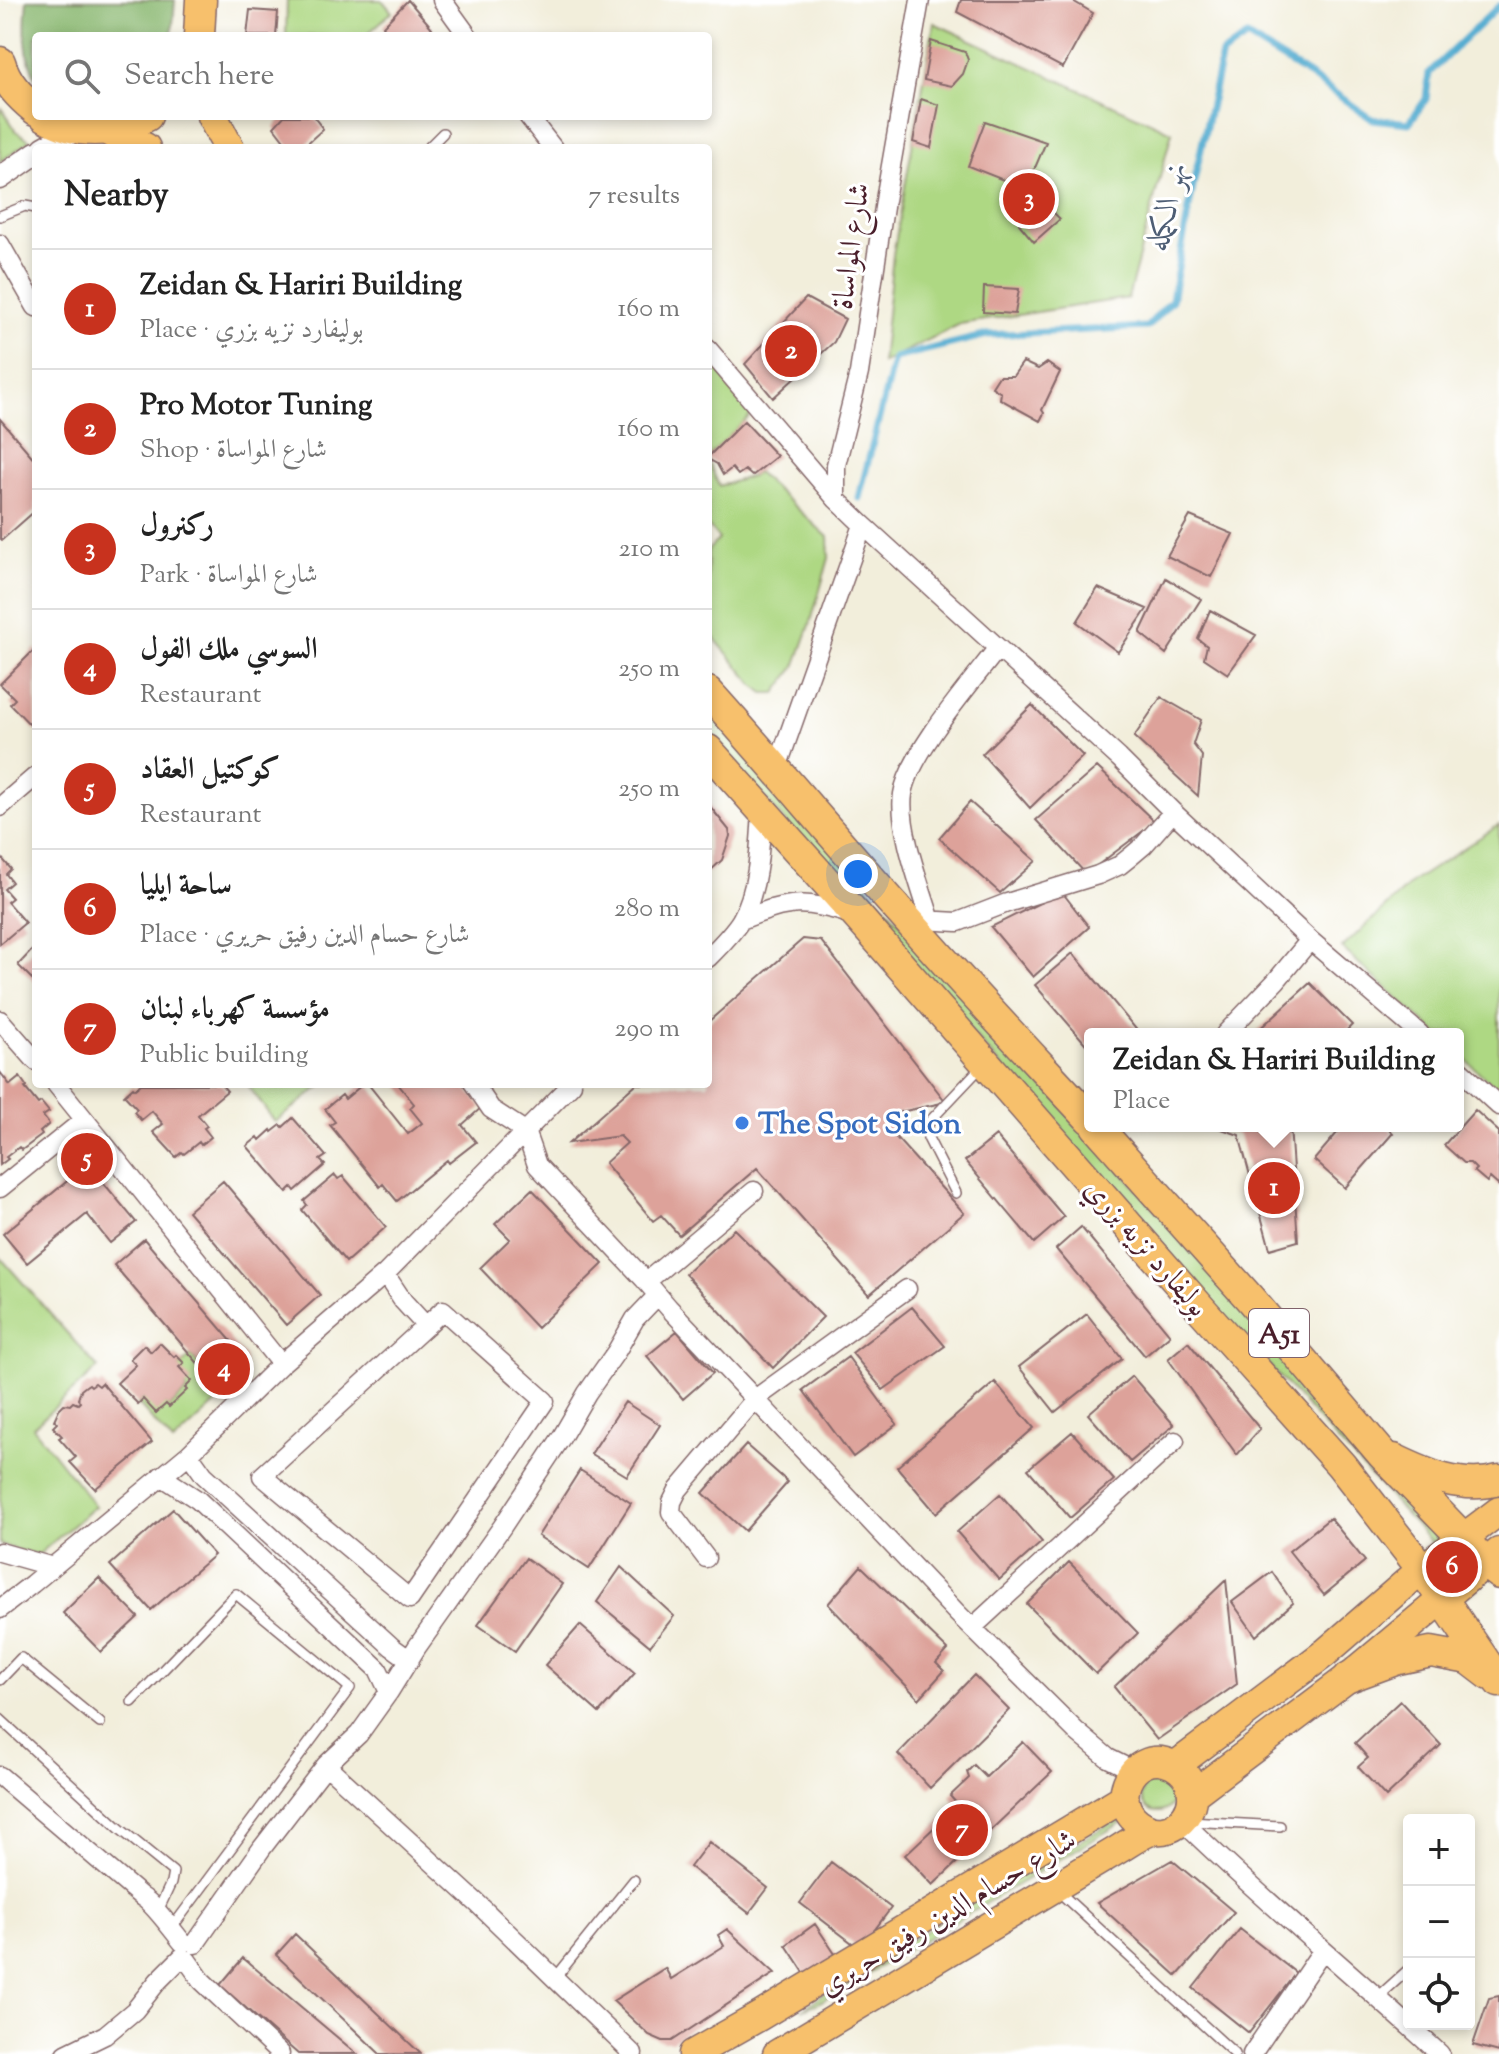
<!DOCTYPE html>
<meta charset="utf-8">
<style>
body{margin:0;font-family:"Sorts Mill Goudy",Amiri,serif;background:#f6f6f6;color:#222}
.controls{position:absolute;right:24px;bottom:24px;display:grid;overflow:hidden;border-radius:8px;box-shadow:0 4px 12px #0003}
.controls button{width:72px;height:72px;display:grid;place-items:center;padding:0;border:0;border-bottom:2px solid #e0e0e0;background:#fff;color:#222;font:40px sans-serif}
.you{position:absolute;left:858px;top:874px;width:28px;height:28px;margin:-20px;border:6px solid #fff;border-radius:50%;background:#1a73e8;box-shadow:0 0 0 12px #1a73e833}
.badge{display:grid;place-items:center;width:52px;height:52px;border-radius:50%;background:#c8321e;color:#fff;font-size:26px;font-weight:700}
.pin{position:absolute;translate:-50% -50%;border:4px solid #fff;box-shadow:0 2px 8px #0006}
.popup{position:absolute;left:1084px;top:1028px;width:380px;height:104px;box-sizing:border-box;display:grid;place-content:center;border-radius:8px;background:#fff;filter:drop-shadow(0 2px 6px #0005);font-size:26px;white-space:nowrap;color:#767676}
.popup b{font-size:30px;color:#222}
.popup::after{content:'';position:absolute;left:50%;top:100%;margin-left:-16px;border:16px solid transparent;border-top-color:#fff}
.list{margin:0;padding:0;list-style:none}
h2{display:flex;justify-content:space-between;align-items:center;height:104px;margin:0;padding:0 32px;font-size:34px}
h2 small{font-size:26px;font-weight:400;color:#767676}
.list li{display:grid;grid-template-columns:52px 1fr auto;gap:24px;align-items:center;box-sizing:border-box;height:120px;padding:0 32px;border-top:2px solid #e0e0e0}
.list b{display:block;font-size:30px;white-space:nowrap}
.list p{margin:0;font-size:26px;white-space:nowrap;color:#767676}
.list em{font-size:26px;font-style:normal;color:#767676}
.icon{flex:none;width:44px;height:44px;fill:none;stroke:currentColor;stroke-width:2;stroke-linecap:round;stroke-linejoin:round}
.map{position:relative;flex:none;width:1499px;height:2054px;overflow:hidden}
.search{position:absolute;background:#fff;box-shadow:0 4px 12px #0003;left:32px;top:32px;width:680px;height:88px;display:flex;align-items:center;gap:20px;box-sizing:border-box;padding:0 28px;border-radius:8px;color:#767676;font-size:30px}
.panel{position:absolute;background:#fff;box-shadow:0 4px 12px #0003;left:32px;top:144px;width:680px;height:944px;border-radius:8px}
.map>svg:first-child{display:block}
</style>
<div class="map">
<svg width="1499" height="2054" viewBox="0 0 1499 2054">
<rect width="100%" height="100%" fill="#fff"/>
<filter id="ink" filterUnits="userSpaceOnUse"><feTurbulence type="fractalNoise" baseFrequency=".0125" numOctaves="2"/><feDisplacementMap in="SourceGraphic" scale="16" xChannelSelector="R" yChannelSelector="G"/><feConvolveMatrix kernelMatrix="1 2 1 2 8 2 1 2 1" color-interpolation-filters="sRGB"/></filter>
<filter id="wash" filterUnits="userSpaceOnUse"><feTurbulence type="fractalNoise" baseFrequency=".006" numOctaves="4" result="noise"/><feDisplacementMap in="SourceGraphic" scale="32" xChannelSelector="R" yChannelSelector="G"/><feGaussianBlur stdDeviation="1.8" result="paint"/><feColorMatrix in="noise" values="0 0 0 0 0 0 0 0 0 0 0 0 0 0 0 0 0 1.4 0 .05"/><feComposite in="paint" operator="in"/></filter>
<g filter="url(#wash)">
<rect width="100%" height="100%" fill="#f2eedb"/>
<!-- green -->
<path fill="#aed883" stroke="#7c7c57" stroke-width="2" d="M287 0H382L392 12 365 36H286Z
M934 23 1172 132 1128 298 960 324 882 363 893 255Z
M2 108 16 131 30 140 0 162V114Z
M708 355 754 412 708 457Z
M708 461 719 486 752 476 757 472 828 537 829 558 810 625 795 667 776 693H764L753 684 708 631V550L719 539 708 526Z
M708 707 1445 1535 1440 1545 1431 1542 1202 1293 708 734Z
M1499 825V1090L1458 1053V1034H1437L1342 948 1412 882Z
M247 1084H324L275 1122Z
M0 1257 98 1368 33 1427 95 1506 38 1555 0 1545Z
M191 1356 225 1395 173 1443 138 1404 143 1399 166 1404 170 1407 187 1391 179 1367Z
M1142 1796a16 16 0 1 1 32 0a16 16 0 1 1-32 0Z
M1122 1817 1124 1821 818 2003 802 2010 832 1987 973 1902Z"/>
<!-- forest -->
<path fill="#8ab871" stroke="#6a6c4e" stroke-width="2" d="M27 0H175L172 36H36V79C24 53 24 29 27 0Z"/>
<g fill="none" stroke-linecap="round" stroke-linejoin="round">
<!-- stream -->
<path stroke="#52acd0" stroke-width="7" d="M859 498 894 358 987 335 1147 327 1172 300 1194 181 1222 54 1247 37 1309 75 1372 119 1409 123 1426 99 1429 73 1499 6"/>
</g>
<g id="blocks">
<!-- building -->
<path fill="#dda29a" d="M408 0 432 28 423 36H390L383 26Z
M961 0H1071L1093 13 1063 68 957 12Z
M250 10 278 12 276 36H247Z
M931 41 965 52 968 60 963 74 952 86 924 80Z
M921 99 939 105 931 148 913 142Z
M284 116H313L323 129 302 148H290L274 127Z
M985 121 1046 142 1026 189 968 166Z
M1044 203 1060 219 1034 242 1019 224Z
M984 287 1019 289 1015 314 983 312Z
M806 298 845 319 834 342 773 398 745 364Z
M1023 362 1038 369 1047 363 1060 372 1042 410 1044 413 1040 421 1000 399 1001 393 992 387 999 376H1013Z
M0 419 36 461V510L2 540 0 538Z
M744 421 777 456 752 476 745 470 738 475 732 468 723 475 717 464 708 459V457Z
M1190 516 1233 534 1211 577 1167 556Z
M1166 578 1201 599 1166 654 1140 633Z
M1098 588 1147 609 1118 652 1077 622Z
M1210 610 1256 635 1228 674 1204 658 1207 646 1198 639Z
M36 648V731L10 704 15 699 0 684Z
M1161 697 1201 720 1193 744 1202 756 1198 796 1134 737Z
M1032 705 1083 756 1030 808 982 754Z
M1097 767 1155 822 1086 874 1036 820Z
M970 802 1036 861 1000 893 939 838Z
M708 804 729 830 730 836 722 860 708 873Z
M0 856 11 869 6 874 12 882 4 889 12 898 7 902 25 923 0 944Z
M1062 892 1089 927 1033 977 991 927Z
M803 939 821 941 946 1102 887 1115 899 1130 891 1132 964 1213 869 1295 757 1168 679 1235 661 1215 653 1221 605 1163 627 1143 620 1136 569 1143 636 1084H708V1022Z
M36 946V983L18 965Z
M1073 953 1140 1034H1090V1049L1035 985Z
M1310 983 1352 1025 1343 1034H1254Z
M0 1072 10 1085 20 1077 27 1087 25 1088 38 1104 41 1102 49 1112 43 1116 49 1124 40 1132 42 1135 22 1150 19 1147 6 1157 8 1159 0 1165Z
M141 1084H221L227 1091 198 1115 207 1126 204 1128 211 1137 201 1145 199 1142 184 1154 182 1152 176 1157 153 1132 163 1124 152 1111 141 1120 134 1112 137 1109 124 1095 133 1087 135 1089Z
M363 1084H368L408 1134 422 1123 410 1108 414 1104 398 1084H463L482 1107 462 1125 476 1142 449 1163 447 1160 397 1201 383 1184 380 1187 330 1125 335 1122 325 1109 342 1095 345 1099Z
M1475 1110 1499 1132V1186L1490 1178 1487 1182 1474 1171 1476 1169 1470 1163H1464L1444 1145Z
M293 1118 326 1156 320 1160 325 1165 295 1191 292 1187 287 1192 247 1146 258 1137 260 1140 271 1130 272 1132 281 1125 283 1127Z
M1213 1126H1290L1298 1241 1270 1249 1239 1135Z
M1343 1126H1386L1393 1133 1345 1188 1314 1160Z
M996 1136 1064 1217 1034 1243 965 1161Z
M88 1164 136 1222 110 1243 87 1214 27 1263 3 1234Z
M335 1175 338 1179 343 1176 386 1227 346 1262 302 1210 307 1205 304 1201Z
M223 1181 320 1295 286 1325 188 1211Z
M532 1189 603 1264 537 1328 480 1268 510 1239 495 1224Z
M1081 1227 1170 1335 1145 1356 1056 1249Z
M734 1229 823 1317 773 1368 685 1274Z
M144 1239 245 1357 246 1363 238 1382 225 1395 114 1265Z
M912 1307 945 1346 883 1390 852 1353Z
M1087 1314 1122 1359 1055 1412 1019 1367Z
M677 1331 713 1373 683 1399 647 1356Z
M1188 1342 1260 1429 1237 1455 1168 1359Z
M160 1343 174 1357 176 1355 184 1363 179 1367 192 1381 185 1388 187 1390 169 1407 166 1404 156 1413 143 1399 138 1404 117 1383 136 1365 130 1359 144 1345 151 1352Z
M848 1357 897 1424 853 1457 803 1390Z
M1132 1376 1174 1425 1130 1462 1088 1414Z
M995 1382 1034 1428 936 1513 897 1467Z
M95 1383 99 1386 102 1383 152 1442 95 1489 70 1462 76 1457 59 1438 62 1436 53 1427 57 1423 54 1420 59 1409 64 1404 70 1405 73 1402 78 1404 80 1402 78 1399 81 1390 86 1386 89 1384 91 1386Z
M625 1402 660 1425 627 1476 591 1454Z
M1072 1432 1114 1480 1070 1518 1028 1469Z
M746 1445 788 1482 745 1531 703 1493Z
M580 1470 631 1503 589 1569 538 1536Z
M1000 1494 1042 1542 999 1580 957 1532Z
M173 1509 214 1555 151 1610 110 1565Z
M1330 1518 1365 1561 1324 1595 1289 1551Z
M526 1558 562 1584 515 1651 478 1625Z
M1069 1562 1138 1633 1096 1674 1027 1604Z
M861 1566 948 1650 936 1663 944 1671 919 1699 828 1604Z
M621 1567 674 1616 650 1646 597 1602Z
M1272 1572 1293 1603 1256 1636 1232 1602Z
M99 1578 138 1617 101 1652 63 1613Z
M1226 1580 1237 1684 1157 1740 1114 1687Z
M580 1625 635 1673 599 1713 545 1665Z
M974 1675 1009 1710 930 1788 898 1754Z
M1400 1701 1441 1745 1386 1797 1358 1767 1368 1758 1355 1743Z
M1023 1742 1052 1772 933 1885 905 1855 958 1805 950 1796 969 1778 967 1772 974 1765 986 1777Z
M709 1842 768 1888 749 1913 690 1867Z
M1172 1860 1234 1912 1177 1976 1097 1903Z
M831 1862 891 1908 860 1949 800 1903Z
M815 1924 837 1957 807 1977 786 1945Z
M727 1929 775 1973 672 2041H663L649 2035 613 2001 665 1968 671 1979 724 1946 718 1935Z
M1240 1929 1296 1973 1249 2033 1193 1988Z
M295 1934 421 2054H380L276 1955Z
M243 1958 357 2054H298L220 1985Z
M1499 1996V2052L1473 2045 1489 1998Z"/>
</g>
</g>
<g filter="url(#ink)">
<use href="#blocks" fill-opacity="0" stroke="#856769" stroke-width="2"/>
<g fill="none" stroke-linecap="round" stroke-linejoin="round">
<!-- service casing -->
<g stroke="#856769" stroke-width="12">
<path id="service" d="M428 148 443 133
M0 216 25 206 36 208
M956 1193 928 1138 926 1129 930 1121 983 1065
M0 1680 21 1658 100 1723
M132 1702 236 1594 350 1688 171 1929
M0 1719 119 1828 173 1872 171 1883 157 1913
M1189 1821 1280 1826
M1057 1890 1235 2054
M556 1977 634 1880
M1378 1997 1409 1969"/>
</g>
<!-- minor casing -->
<g stroke="#856769" stroke-width="21">
<path id="minor" d="M442 0 468 36
M528 116 553 148
M0 244 36 307
M708 349 836 499 863 525 1119 758 1173 812 1310 940 1420 1034
M836 499V465L859 373 886 194 920 0
M777 768 863 525
M0 807 36 776
M741 920C792 900 802 900 854 915
M922 920 958 922 1007 903 1098 875 1120 865 1130 857 1143 846 1173 812
M931 921C921 888 898 828 903 794 909 754 971 683 997 649
M708 958C719 947 733 933 741 920 759 889 760 844 762 810
M0 1020 36 1061
M1225 1034 1276 981 1310 940
M1458 1068 1499 1106
M56 1084 281 1364
M474 1084 491 1109 525 1131 537 1165 644 1279 669 1308 957 1613 1076 1731 1108 1758 1134 1771
M0 1188 84 1120
M385 1274 403 1301 426 1326 262 1476 410 1599 545 1401 443 1310 426 1326
M647 1281 754 1191
M189 1454 204 1475 392 1647 410 1660
M161 1476 198 1500 378 1669 389 1692
M0 1552 53 1567
M706 1558 671 1512 672 1502 678 1490 755 1399 907 1289
M0 1609 32 1584 189 1454 281 1364 385 1274 572 1084
M972 1628 1175 1441
M326 1765 477 1903 633 2054
M0 1776 142 1897C153 1903 173 1931 183 1943
M1182 1821C1265 1902 1355 1976 1440 2054
M195 1944 262 1848 326 1765 359 1734 389 1692 417 1647 502 1527 561 1438 587 1393 616 1352 635 1319 658 1295
M187 1960 202 1981 280 2054
M66 2054 105 2035 135 2010 158 1981 182 1957
M1252 2054 1322 1951"/>
</g>
<!-- tertiary casing -->
<g stroke="#856769" stroke-width="25">
<path id="tertiary" d="M44 148 76 130
M0 178 36 153"/>
</g>
<!-- primary casing -->
<g stroke="#856769" stroke-width="31">
<path id="primary" d="M1175 1766 1325 1653 1422 1569 1499 1511
M1192 1795 1349 1677 1499 1552
M693 2054 760 2016 1123 1798
M777 2054 1119 1849C1129 1843 1140 1835 1151 1831 1157 1829 1157 1831 1163 1830 1182 1827 1196 1807 1191 1788 1189 1778 1182 1770 1173 1765 1131 1744 1099 1812 1153 1830"/>
</g>
<!-- trunk casing -->
<g stroke="#856769" stroke-width="33">
<path id="trunk" d="M199 36 201 0
M0 62C6 83 19 96 36 110
M45 116C79 136 113 133 147 116
M212 116 229 148
M104 129 145 148
M708 692C775 766 838 843 905 917 965 986 1028 1052 1090 1119
M708 750 857 916 1203 1311 1341 1465 1422 1569 1499 1682
M1096 1126 1252 1301 1382 1454 1463 1538 1484 1563 1499 1574
M1394 1459C1427 1475 1462 1490 1499 1480
M1349 1677 1398 1659 1431 1652 1469 1659 1490 1675"/>
</g>
<!-- service -->
<use href="#service" stroke="#fff" stroke-width="9"/>
<!-- minor -->
<use href="#minor" stroke="#fff" stroke-width="18"/>
<!-- tertiary -->
<use href="#tertiary" stroke="#fff" stroke-width="22"/>
<!-- primary -->
<use href="#primary" stroke="#f7c06c" stroke-width="28"/>
<!-- trunk -->
<use href="#trunk" stroke="#f7c06c" stroke-width="30"/>
</g>
</g>
<!-- markers -->
<circle fill="#3f7fe0" stroke="#fff" stroke-width="3" cx="742" cy="1123" r="8"/>
<g text-anchor="middle" stroke-width="6" stroke-linejoin="round" paint-order="stroke">
<!-- shield labels -->
<rect fill="#fff" stroke="#80626b" stroke-width="2" x="1249" y="1309" width="60" height="48" rx="6"/>
<g font-size="28" font-weight="bold" fill="#4a1f2b">
<text x="1279" y="1343">A51</text>
</g>
<!-- street labels -->
<g font-size="30" fill="#4a1f2b" stroke="#fff">
<text transform="translate(850 246) rotate(-82)" y="10">شارع المواساة</text>
<text transform="translate(1147 1247) rotate(49)" y="10">بوليفارد نزيه بزري</text>
<text transform="translate(947 1912) rotate(-31)" y="10">شارع حسام الدين رفيق حريري</text>
</g>
<!-- shop labels -->
<g font-size="30" font-weight="bold" fill="#366cbe" stroke="#fff" text-anchor="start">
<text x="758" y="1133">The Spot Sidon</text>
</g>
<!-- water labels -->
<g font-size="32" font-style="italic" fill="#4e5e75" stroke="#fff">
<text transform="translate(1166 206) rotate(-78)" y="11">نهر الكمله</text>
</g>
</g>
</svg>
<div class="controls">
<button>+</button>
<button>−</button>
<button><svg class="icon" aria-label="locate" viewBox="0 0 24 24"><circle cx="12" cy="12" r="6"/><path d="M12 2v4M12 18v4M2 12h4M18 12h4"/></svg></button>
</div>
<div class="you"></div>
<div class="pin badge" style="left:1274px;top:1188px">1</div>
<div class="popup"><b>Zeidan &amp; Hariri Building</b>Place</div>
<div class="pin badge" style="left:791px;top:351px">2</div>
<div class="pin badge" style="left:1029px;top:199px">3</div>
<div class="pin badge" style="left:224px;top:1369px">4</div>
<div class="pin badge" style="left:87px;top:1159px">5</div>
<div class="pin badge" style="left:1452px;top:1567px">6</div>
<div class="pin badge" style="left:962px;top:1830px">7</div>
<div class="search"><svg class="icon" aria-label="search" viewBox="0 0 24 24"><circle cx="10" cy="10" r="6"/><path d="M15 15l6 6"/></svg>Search here</div>
<section class="panel">
<h2>Nearby<small>7 results</small></h2>
<ul class="list">
<li><span class="badge">1</span><div><b>Zeidan &amp; Hariri Building</b><p>Place · بوليفارد نزيه بزري</p></div><em>160 m</em></li>
<li><span class="badge">2</span><div><b>Pro Motor Tuning</b><p>Shop · شارع المواساة</p></div><em>160 m</em></li>
<li><span class="badge">3</span><div><b>ركنرول</b><p>Park · شارع المواساة</p></div><em>210 m</em></li>
<li><span class="badge">4</span><div><b>السوسي ملك الفول</b><p>Restaurant</p></div><em>250 m</em></li>
<li><span class="badge">5</span><div><b>كوكتيل العقاد</b><p>Restaurant</p></div><em>250 m</em></li>
<li><span class="badge">6</span><div><b>ساحة ايليا</b><p>Place · شارع حسام الدين رفيق حريري</p></div><em>280 m</em></li>
<li><span class="badge">7</span><div><b>مؤسسة كهرباء لبنان</b><p>Public building</p></div><em>290 m</em></li>
</ul>
</section>
</div>
